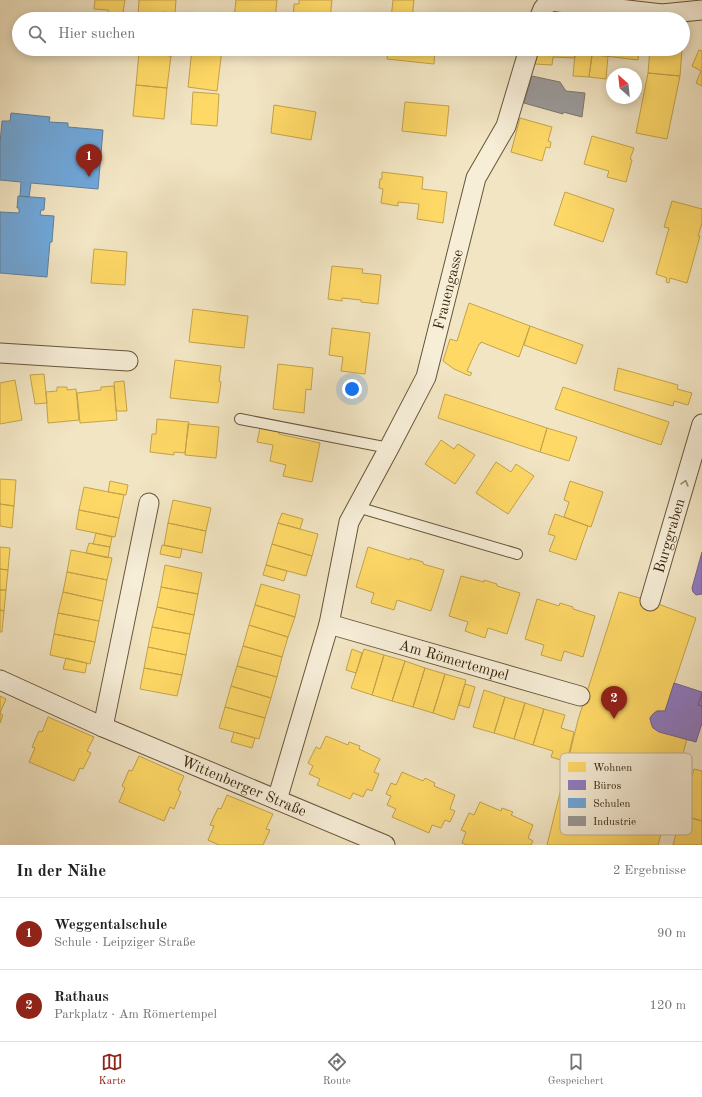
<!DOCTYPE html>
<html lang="de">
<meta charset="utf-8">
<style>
body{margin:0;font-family:"Old Standard TT",serif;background:#f6f6f6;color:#202124}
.compass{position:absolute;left:606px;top:68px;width:36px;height:36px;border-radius:50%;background:#fff;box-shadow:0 2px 10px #0003;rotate:333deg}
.you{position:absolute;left:352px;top:389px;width:14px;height:14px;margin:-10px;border:3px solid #fff;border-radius:50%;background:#1a73e8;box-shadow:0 0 0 6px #1a73e833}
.badge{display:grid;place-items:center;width:26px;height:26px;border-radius:50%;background:#8f2418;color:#fff;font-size:13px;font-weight:700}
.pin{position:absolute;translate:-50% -33px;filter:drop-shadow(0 1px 2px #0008)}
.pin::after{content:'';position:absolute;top:21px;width:14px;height:12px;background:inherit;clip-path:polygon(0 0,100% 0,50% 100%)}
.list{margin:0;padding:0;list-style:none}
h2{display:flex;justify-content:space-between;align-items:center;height:52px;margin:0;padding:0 16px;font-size:17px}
h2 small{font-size:13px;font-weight:400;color:#757577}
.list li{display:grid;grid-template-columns:26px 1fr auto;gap:12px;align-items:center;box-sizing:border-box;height:72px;padding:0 16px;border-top:1px solid #e0e0e0}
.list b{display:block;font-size:15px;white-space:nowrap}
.list p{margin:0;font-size:13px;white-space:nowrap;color:#757577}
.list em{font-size:13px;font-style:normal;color:#757577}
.icon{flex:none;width:22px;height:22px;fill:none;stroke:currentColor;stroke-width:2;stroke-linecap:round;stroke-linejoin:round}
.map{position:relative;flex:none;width:702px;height:845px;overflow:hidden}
.search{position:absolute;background:#fff;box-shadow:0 2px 10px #0003;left:12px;right:12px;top:12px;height:44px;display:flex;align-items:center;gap:10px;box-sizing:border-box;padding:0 14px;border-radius:22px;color:#757577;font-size:15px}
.sheet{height:196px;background:#fff}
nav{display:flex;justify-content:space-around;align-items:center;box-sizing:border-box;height:56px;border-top:1px solid #e0e0e0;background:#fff;font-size:11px;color:#757577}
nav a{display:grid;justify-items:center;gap:2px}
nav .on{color:#8f2418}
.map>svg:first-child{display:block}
</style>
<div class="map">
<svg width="702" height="845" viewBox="0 0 702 845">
<rect width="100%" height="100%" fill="#f2e5c3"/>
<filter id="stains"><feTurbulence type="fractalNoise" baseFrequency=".005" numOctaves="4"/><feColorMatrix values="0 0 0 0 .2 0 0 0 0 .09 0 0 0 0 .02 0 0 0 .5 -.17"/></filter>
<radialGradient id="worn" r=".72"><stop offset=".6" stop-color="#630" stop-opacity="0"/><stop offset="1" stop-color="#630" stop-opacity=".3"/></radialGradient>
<!-- homes -->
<path fill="#ffd966" stroke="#c3a34b" d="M95 0H125L122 19 108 17V10L94 9Z
M139 0H176L175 13 162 12 161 18 138 15Z
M236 0H277L275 19H238L234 18Z
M299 0H332L330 19H293L294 4H299Z
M393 0H414L412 19H391Z
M549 14 579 17 578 19H547Z
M579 17 595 18V19H578Z
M192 49H222L217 91 188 87Z
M388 49H435L434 64 387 59Z
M539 49H576L575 58 553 57 552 65 535 64Z
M576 49H592V55L575 53Z
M592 49H606L605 56 592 55Z
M606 49H639L638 60 605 56Z
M650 49H682L680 76 648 73Z
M699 50 702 51V86L696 83 701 71 692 66Z
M139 53 171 56 167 88 136 85Z
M575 53 592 55 589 77 573 76Z
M592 55 608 56 606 79 589 77Z
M648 73 680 76 667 139 636 133Z
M136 85 167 88 164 119 133 116Z
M193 92 219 94 217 126 191 124Z
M405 102 449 106 446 136 402 131Z
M274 105 316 112 311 140 271 133Z
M520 118 552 127 548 141 551 142 550 148 546 147 542 161 511 152Z
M592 136 634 148 630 159 632 160 626 182 607 177 609 171 584 164Z
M382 172 423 177 422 189 447 192 443 223 417 219 419 204 398 202V206L381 203 383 189 379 188 380 179H382Z
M565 192 614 209 603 242 554 225Z
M672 201 702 209V223L698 236H700L687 283 670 278 669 283 666 282 667 278 656 274 669 228 664 227Z
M94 249 127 252 125 285 91 283Z
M332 266 363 269 362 273 381 275 378 304 361 302V300L342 298V301L328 299Z
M469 303 530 326 519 357 481 342 480 344H479L467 371 472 373 470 376 454 369 443 361 450 339 457 341Z
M193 309 248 316 244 348 189 342Z
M530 326 583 345 576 364 524 345Z
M332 328 370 333 365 374 341 371 343 357 329 355Z
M175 360 221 366 219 381 221 382 218 403 170 398Z
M278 364 313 368 311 390 306 389 304 413 273 409Z
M618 368 678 385 677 389 692 393 688 405 674 401 673 406 614 390Z
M44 374 47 403 35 404 30 375Z
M15 380 22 420 0 424V383Z
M124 381 127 411H116L114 382Z
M114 386 117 420 80 423 77 393 101 390V387Z
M57 387H67V390L76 389 79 420 48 423 46 392 57 391Z
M563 387 669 422 661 445 555 409Z
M445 394 547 428 540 452 438 418Z
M157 419 189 422 185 453 174 452V455L150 452 152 434H156Z
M188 424 219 427 216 458 185 455Z
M260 428 279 432V434L320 443 312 482 283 476 286 465 270 461 273 445 257 442Z
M547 428 577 437 569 461 540 452Z
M441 440 454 449 458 444 475 455 455 484 425 464Z
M496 462 511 472 516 464 534 476 508 514 476 493Z
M0 479 16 480 14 506 0 504Z
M110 481 128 485 126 495 108 492Z
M570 481 603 492 591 527 564 517 569 502 564 500Z
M84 487 124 495 119 518 79 510Z
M173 500 211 508 206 531 168 523Z
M0 504 14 506 12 528 0 526Z
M79 510 119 518 115 537 76 529Z
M282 513 303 519 300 529 278 523Z
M555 514 588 526 576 560 549 551 555 536 548 534Z
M168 523 206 531 202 553 164 545Z
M278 523 318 534 312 556 272 544Z
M96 533 112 537 110 547 93 544Z
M89 543 110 547 108 558 86 553Z
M272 544 312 556 306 576 266 565Z
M162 545 182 549 180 558 160 554Z
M0 547 10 548 8 570 0 569Z
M368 547 410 560V558L423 562V564L444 570 431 611 397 600 394 610 371 603 374 593 356 587Z
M71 550 112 558 107 580 67 572Z
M165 565 202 573 198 594 161 587Z
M266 565 287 571 284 581 263 575Z
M0 569 8 570 6 590H0Z
M67 572 107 580 103 601 63 592Z
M461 576 484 582V580L497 584V586L520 593 507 634 488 628 485 638 465 631 468 622 449 616Z
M261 584 300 595 295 617 255 605Z
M161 587 198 594 194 615 157 607Z
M0 590H6L4 611 0 610Z
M63 592 103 601 99 621 58 613Z
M619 592 650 601 696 618 665 711H657L653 714 650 718 652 726 656 730 687 739 658 845H547L578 720Z
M537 599 559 606 560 603 573 607V609L595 616 583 657 564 651 561 661 541 655 544 645 525 639Z
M255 605 295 617 288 637 249 625Z
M157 607 194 615 190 634 152 627Z
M0 610 4 611 2 632H0Z
M58 613 99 621 95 642 54 634Z
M249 625 288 637 282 657 243 646Z
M152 627 190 634 186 655 148 647Z
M54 634 95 642 90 664 50 655Z
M243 646 282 657 277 677 237 666Z
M148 647 186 655 182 675 144 668Z
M352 649 362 653 356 673 346 670Z
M364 649 384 655 372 695 351 688Z
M384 655 405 661 392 701 372 695Z
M66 658 87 663 85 673 63 669Z
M405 661 425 668 413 707 392 701Z
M237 666 277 677 271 698 231 686Z
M144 668 182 675 177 696 140 689Z
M425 668 445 674 433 713 413 707Z
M445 674 466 680 454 720 433 713Z
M465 684 475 687 469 708 459 705Z
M231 686 271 698 265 718 225 707Z
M484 690 505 697 494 733 473 727Z
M0 696 6 699 0 713Z
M505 697 525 703 514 739 494 733Z
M525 703 544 709 533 745 514 739Z
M225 707 265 718 259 739 219 728Z
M544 709 565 715 561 728 574 732 567 762 551 757 553 751 533 745Z
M0 713 3 715 0 723Z
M48 717 94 737 87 751 91 753 83 769 80 768 74 781 29 762 35 748 32 747 39 731 42 732Z
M234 732 255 738 252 748 231 742Z
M326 736 348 745 349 742 360 746 359 749 380 759 374 772 379 774 372 791 367 789 363 797 353 793 350 799 317 785 320 779 309 774 313 766 308 763 316 747 320 749Z
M139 756 184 776 178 790 181 792 174 809 170 807 164 821 119 802 125 788 122 786 129 770 132 771Z
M694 769 702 771V821L681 815Z
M402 772 423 781 425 778 435 783 434 786 455 795 450 809 455 811 450 822 445 820 441 828 432 825 429 833 392 817 396 809 387 805 391 796 386 794 391 783 396 785Z
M227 795 273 814 266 829 270 830 263 845H219L208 840 214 826 210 825 218 808 221 809Z
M480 802 501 811 502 808 513 812 511 815 533 825 528 838 533 841 531 845H467L462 843 466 832 461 830 469 813 474 815Z
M681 815 702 821V845H673Z"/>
<!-- offices -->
<path fill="#8e7cc3" stroke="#74628c" d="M702 552V594L696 595 693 592 692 588Z
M674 683 702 692 698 705 702 706V723L696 742 659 732 653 728 651 723 650 718 653 714 657 711H665Z
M702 694V706L698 705Z"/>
<!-- schools -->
<path fill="#6fa8dc" stroke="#5e819e" d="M11 113 50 117 49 122 68 123V127L103 130 98 189 31 183 29 197 20 196 21 182 0 180V143L2 121H10Z
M18 196 45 198 44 210H41L40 215 54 216 52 242H50L47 277 0 273V212L19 213V208H17Z"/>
<!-- industry -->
<path fill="#999" stroke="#7c766f" d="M532 76 560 82 566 91 585 93 582 117 563 112V114L524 103Z"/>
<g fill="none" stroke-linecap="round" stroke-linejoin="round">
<!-- lane casing -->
<g stroke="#66553a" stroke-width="12">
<path id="lane" d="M240 419 389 448
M357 507 517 554"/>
</g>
<!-- street casing -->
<g stroke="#66553a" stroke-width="21">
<g id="street">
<path d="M550 1 662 14 702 10"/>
<path d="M539 19 543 9 550 0"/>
<path d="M0 353 128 361"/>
<path id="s1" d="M650 601 702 424"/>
<path id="s2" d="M329 624 580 696"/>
<path id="s3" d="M0 680 103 727 385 845"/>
<path d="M103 727 149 503"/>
<path id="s4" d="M277 800 329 624 349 522 389 448 426 377 476 178 506 126 529 49"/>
</g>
</g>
<!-- lane -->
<use href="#lane" stroke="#f7eed8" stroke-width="10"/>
<!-- street -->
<use href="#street" stroke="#f7eed8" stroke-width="19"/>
</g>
<!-- one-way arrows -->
<defs><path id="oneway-chevron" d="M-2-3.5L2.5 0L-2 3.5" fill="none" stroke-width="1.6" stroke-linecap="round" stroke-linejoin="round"/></defs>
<use stroke="#978a72" href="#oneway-chevron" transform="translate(685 483) rotate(-74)"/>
<g text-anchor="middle" stroke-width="4" stroke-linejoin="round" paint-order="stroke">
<!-- street labels -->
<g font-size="15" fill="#37250c" stroke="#f7eed8">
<text dy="5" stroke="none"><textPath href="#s4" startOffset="542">Frauengasse</textPath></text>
<text dy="5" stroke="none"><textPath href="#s1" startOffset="68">Burggraben</textPath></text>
<text dy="5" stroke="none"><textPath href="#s2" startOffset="130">Am Römertempel</textPath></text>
<text dy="5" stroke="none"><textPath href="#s3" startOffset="266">Wittenberger Straße</textPath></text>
</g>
</g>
<!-- legend -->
<rect x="560" y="753" width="132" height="82" rx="6" fill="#f7eed8" stroke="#bdb29b" stroke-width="1"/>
<rect x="568" y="762" width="18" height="10" fill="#ffd966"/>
<rect x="568" y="780" width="18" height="10" fill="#8e7cc3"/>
<rect x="568" y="798" width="18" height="10" fill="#6fa8dc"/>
<rect x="568" y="816" width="18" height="10" fill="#999"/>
<g font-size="11" fill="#37250c">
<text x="593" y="771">Wohnen</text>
<text x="593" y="789">Büros</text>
<text x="593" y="807">Schulen</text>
<text x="593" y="825">Industrie</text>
</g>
<rect width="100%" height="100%" filter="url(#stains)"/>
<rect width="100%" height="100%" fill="url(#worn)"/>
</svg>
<svg class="compass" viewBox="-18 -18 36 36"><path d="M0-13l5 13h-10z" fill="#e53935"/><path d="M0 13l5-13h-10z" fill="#757577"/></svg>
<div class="you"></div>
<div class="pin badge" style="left:89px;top:177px">1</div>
<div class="pin badge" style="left:614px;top:719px">2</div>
<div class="search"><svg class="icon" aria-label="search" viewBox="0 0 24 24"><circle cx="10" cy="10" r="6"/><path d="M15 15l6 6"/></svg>Hier suchen</div>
</div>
<section class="sheet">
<h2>In der Nähe<small>2 Ergebnisse</small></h2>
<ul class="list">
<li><span class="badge">1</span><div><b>Weggentalschule</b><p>Schule · Leipziger Straße</p></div><em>90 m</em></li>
<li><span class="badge">2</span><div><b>Rathaus</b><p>Parkplatz · Am Römertempel</p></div><em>120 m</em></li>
</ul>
</section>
<nav>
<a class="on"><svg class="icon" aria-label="map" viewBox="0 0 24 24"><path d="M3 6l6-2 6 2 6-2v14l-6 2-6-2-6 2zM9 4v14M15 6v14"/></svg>Karte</a>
<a><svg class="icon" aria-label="directions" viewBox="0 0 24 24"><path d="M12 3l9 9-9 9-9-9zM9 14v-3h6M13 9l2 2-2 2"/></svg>Route</a>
<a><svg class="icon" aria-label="saved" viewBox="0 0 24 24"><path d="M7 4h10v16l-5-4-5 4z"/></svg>Gespeichert</a>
</nav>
